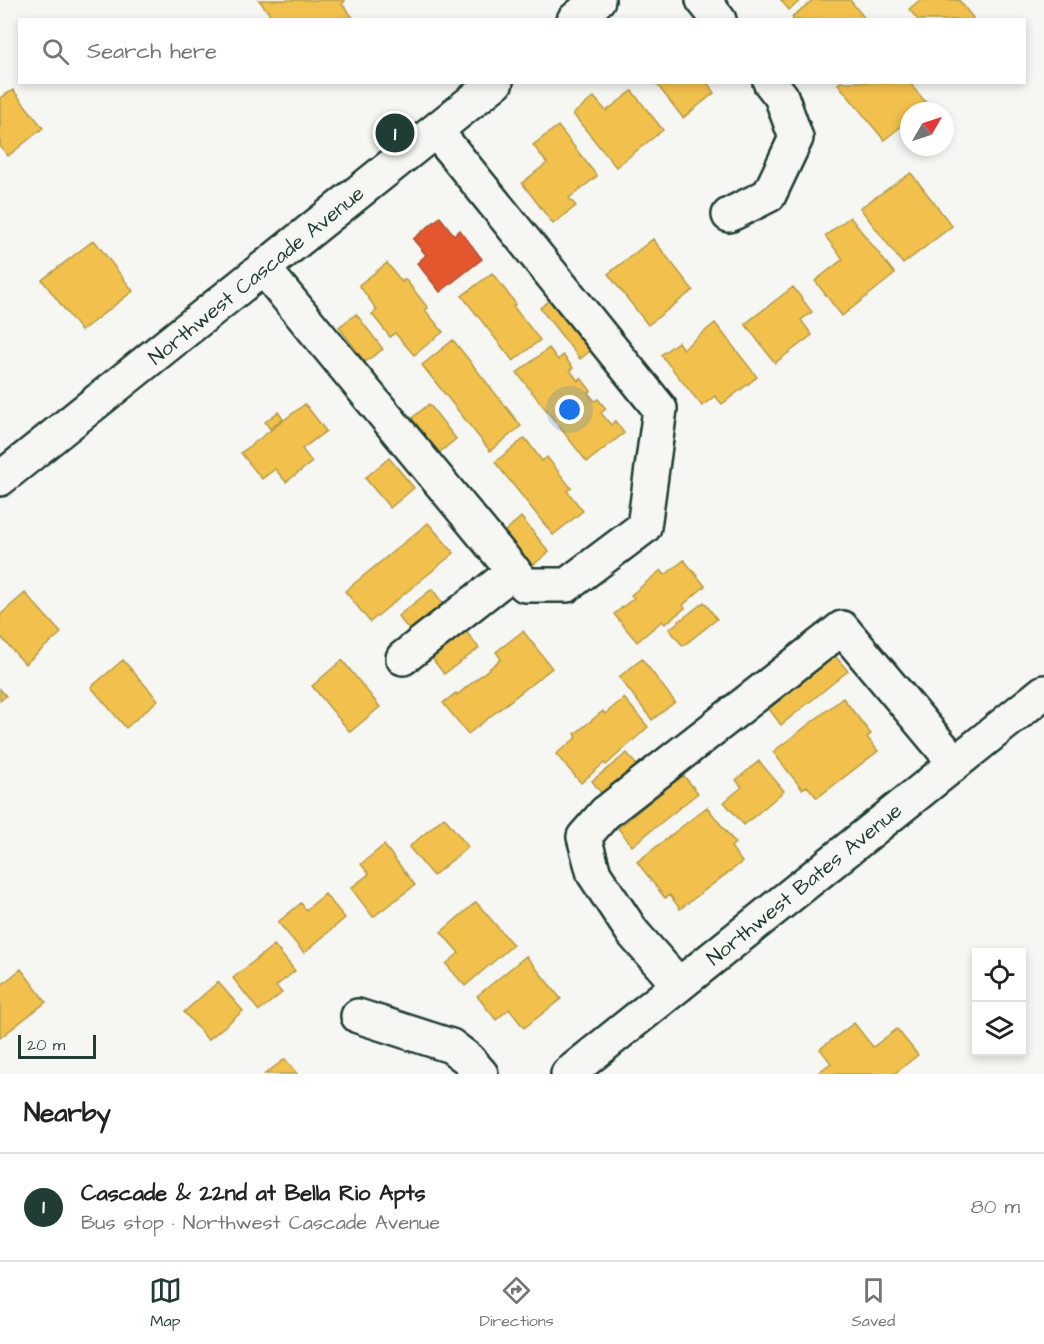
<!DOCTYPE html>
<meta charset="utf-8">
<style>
body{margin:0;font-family:"Architects Daughter",sans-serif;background:#f6f6f6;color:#222}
.controls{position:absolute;right:18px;bottom:18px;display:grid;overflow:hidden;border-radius:0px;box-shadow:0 3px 9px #0003}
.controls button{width:54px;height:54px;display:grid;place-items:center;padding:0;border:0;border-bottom:2px solid #e0e0e0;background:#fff;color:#222;font:30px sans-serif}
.compass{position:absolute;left:900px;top:102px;width:54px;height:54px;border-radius:50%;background:#fff;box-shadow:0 3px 9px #0003;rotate:51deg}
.scale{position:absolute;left:18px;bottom:15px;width:78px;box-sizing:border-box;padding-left:6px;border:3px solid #1f3d34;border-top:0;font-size:16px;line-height:21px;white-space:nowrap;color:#1f3d34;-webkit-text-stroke:4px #f6f6f2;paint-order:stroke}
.you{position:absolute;left:570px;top:410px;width:21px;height:21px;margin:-15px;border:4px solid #fff;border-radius:50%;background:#1a73e8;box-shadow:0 0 0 9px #1a73e833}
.badge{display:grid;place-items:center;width:39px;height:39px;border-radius:50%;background:#1f3d34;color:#fff;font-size:20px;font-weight:700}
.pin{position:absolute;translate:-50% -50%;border:3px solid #fff;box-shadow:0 2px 6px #0006}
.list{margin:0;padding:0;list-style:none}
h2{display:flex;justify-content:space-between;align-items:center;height:78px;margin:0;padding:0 24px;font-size:26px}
h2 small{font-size:20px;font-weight:400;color:#767676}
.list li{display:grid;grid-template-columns:39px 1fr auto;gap:18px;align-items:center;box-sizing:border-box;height:108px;padding:0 24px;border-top:2px solid #e0e0e0}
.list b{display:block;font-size:22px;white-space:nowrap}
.list p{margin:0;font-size:20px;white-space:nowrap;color:#767676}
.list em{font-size:20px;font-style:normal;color:#767676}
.icon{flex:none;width:33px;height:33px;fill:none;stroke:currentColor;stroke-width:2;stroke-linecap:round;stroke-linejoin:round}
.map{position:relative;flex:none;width:1044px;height:1074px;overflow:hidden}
.search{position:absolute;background:#fff;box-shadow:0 3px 9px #0003;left:18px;right:18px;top:18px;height:66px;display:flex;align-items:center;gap:15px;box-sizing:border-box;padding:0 21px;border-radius:0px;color:#767676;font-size:22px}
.sheet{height:186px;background:#fff}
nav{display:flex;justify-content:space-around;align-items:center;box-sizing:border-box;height:84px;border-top:2px solid #e0e0e0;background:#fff;font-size:16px;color:#767676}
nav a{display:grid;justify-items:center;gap:3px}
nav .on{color:#1f3d34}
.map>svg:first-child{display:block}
</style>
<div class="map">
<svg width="1044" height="1074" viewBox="0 0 1044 1074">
<rect width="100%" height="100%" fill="#f6f6f2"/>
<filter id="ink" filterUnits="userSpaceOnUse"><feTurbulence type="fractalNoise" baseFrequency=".0167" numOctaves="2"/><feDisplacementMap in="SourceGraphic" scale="12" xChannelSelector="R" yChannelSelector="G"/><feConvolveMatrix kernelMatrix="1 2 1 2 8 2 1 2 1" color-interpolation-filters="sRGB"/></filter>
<g filter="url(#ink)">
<!-- homes -->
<path fill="#f2c14e" stroke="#b39946" stroke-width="1.5" d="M259 0H344L345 1 342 4 355 20H274Z
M781 0H801L789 10Z
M813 0H850L866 20H793L792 17Z
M920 0H959L973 18 971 20H918L909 9Z
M655 82H707L714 93 683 118Z
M840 82H909L927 104 919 111H909V120L884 140 838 84Z
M13 90 43 128 8 156 0 146V98Z
M632 91 663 130 616 167 573 114 594 97 606 111Z
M558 126 597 176 569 198 576 206 553 224 522 183 547 163 533 145Z
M911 173 952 226 903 264 860 208Z
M850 217 895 274 842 316 815 281 843 259 825 236Z
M653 239 693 290 648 325 608 274Z
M94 240 133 291 81 331 42 280Z
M387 263 402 282 405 279 428 308 425 310 443 332 414 355 395 333 390 337 372 314 377 310 359 285Z
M492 273 516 304 513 306 540 340 513 361 462 296Z
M793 287 812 312 801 320 812 335 775 363 745 324Z
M557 294 598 345 580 359 540 308Z
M356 314 383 349 365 362 339 327Z
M715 323 757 377 722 404 715 396 702 406 661 355 678 342 683 349Z
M453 340 521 426 490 451 422 365Z
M549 348 558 360 563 355 573 368 570 370 578 381 581 378 591 391 588 393 595 401 598 399 606 409 601 413 611 425 615 421 624 433 587 462 517 373Z
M305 404 326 431 302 449 312 462 286 482 275 469 262 479 241 453Z
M429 404 456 439 439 453 412 418Z
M278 412 283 419 270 429 265 422Z
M525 438 542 461 547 457 571 488 567 491 583 511 553 535 495 462Z
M389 458 414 488 390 508 365 478Z
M521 517 549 552 532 566 504 532Z
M428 523 454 553 370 622 345 591Z
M684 560 705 586 683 605 685 608 665 624 662 621 637 642 614 614 634 598 631 595 661 570 665 575Z
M432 589 445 606 411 632 398 616Z
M25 593 61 633 25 664 0 636V615Z
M704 602 717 619 683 646 669 629Z
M464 629 479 648 444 674 430 656Z
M523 631 552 668 468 734 443 703 456 693 457 695 501 659 496 652Z
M835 656 848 671 781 725 769 709Z
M642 659 675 702 652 720 619 677Z
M123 660 158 700 126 728 91 687Z
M342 660 380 707 350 732 312 686Z
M0 689 6 696 0 701Z
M624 698 648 727 606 765 604 763 581 783 556 754 577 737 575 734 603 711 605 714Z
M843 698 871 734 867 737 878 751 817 798 807 786 802 789 773 752Z
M627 753 641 771 605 798 592 781Z
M759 761 784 791 744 825 724 802 742 787 736 780Z
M683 775 698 793 632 846 618 828Z
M707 807 735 843 731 847 742 862 680 909 670 895 665 898 637 862Z
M444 817 468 847 433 876 409 847Z
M384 845 415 885 373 917 351 888 369 874 361 864Z
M325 894 345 918 304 953 278 922 301 903 306 910Z
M476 902 513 945 465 986 446 964 459 953 441 932Z
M274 945 295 971 276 986 282 993 259 1011 233 978Z
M526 956 561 999 524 1028 509 1009 496 1020 477 996Z
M21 969 46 1002 0 1038V986Z
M218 982 243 1011 208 1040 184 1012Z
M854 1023 873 1047 897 1029 918 1055 894 1074H821L819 1072 831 1063 820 1049Z
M285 1059 297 1074H265Z"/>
<!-- shops -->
<path fill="#e4572e" stroke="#a94f30" stroke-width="1.5" d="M440 217 454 235 460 230 482 259 440 292 417 263 426 255 413 239Z"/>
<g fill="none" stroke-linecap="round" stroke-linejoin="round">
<!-- minor casing -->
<g stroke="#1f3d34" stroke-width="38">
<path id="minor" d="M703 0 719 20
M574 20 598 0
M729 215 769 195 796 138 781 96 770 82
M264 269 525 585H567L644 527 660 409 436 131
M0 479 496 82
M403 658 514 571
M679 985 633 933 594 874 584 837 605 813 842 628 955 763
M358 1016 451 1046 468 1059 481 1074
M568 1074 1044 692"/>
</g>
<!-- minor -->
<use href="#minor" stroke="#f6f6f2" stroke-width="33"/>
</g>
</g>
<g text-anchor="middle" stroke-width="6" stroke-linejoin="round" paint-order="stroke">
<!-- street labels -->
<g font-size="21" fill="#1f3d34" stroke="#f6f6f2">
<text transform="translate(256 275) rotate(-39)" y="7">Northwest Cascade Avenue</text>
<text transform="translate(804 884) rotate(-39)" y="7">Northwest Bates Avenue</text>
</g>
</g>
</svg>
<div class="controls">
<button><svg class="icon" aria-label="locate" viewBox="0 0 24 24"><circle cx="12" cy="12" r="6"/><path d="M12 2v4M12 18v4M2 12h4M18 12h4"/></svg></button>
<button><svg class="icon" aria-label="layers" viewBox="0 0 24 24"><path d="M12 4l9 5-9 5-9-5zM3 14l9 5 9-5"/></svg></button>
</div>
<svg class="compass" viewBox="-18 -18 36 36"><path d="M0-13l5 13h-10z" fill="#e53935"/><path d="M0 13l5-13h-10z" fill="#767676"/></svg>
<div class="scale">20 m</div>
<div class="you"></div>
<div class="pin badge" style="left:395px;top:133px">1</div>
<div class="search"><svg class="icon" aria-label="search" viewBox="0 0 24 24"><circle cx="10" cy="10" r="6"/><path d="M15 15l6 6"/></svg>Search here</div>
</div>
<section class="sheet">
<h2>Nearby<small></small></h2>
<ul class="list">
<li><span class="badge">1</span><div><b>Cascade &amp; 22nd at Bella Rio Apts</b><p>Bus stop · Northwest Cascade Avenue</p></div><em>80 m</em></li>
</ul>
</section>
<nav>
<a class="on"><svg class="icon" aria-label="map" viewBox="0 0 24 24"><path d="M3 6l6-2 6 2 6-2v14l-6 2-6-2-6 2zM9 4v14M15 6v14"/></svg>Map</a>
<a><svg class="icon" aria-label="directions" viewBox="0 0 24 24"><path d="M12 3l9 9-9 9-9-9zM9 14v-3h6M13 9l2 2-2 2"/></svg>Directions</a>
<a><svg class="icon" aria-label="saved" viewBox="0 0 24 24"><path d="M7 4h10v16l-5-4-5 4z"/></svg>Saved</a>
</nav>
